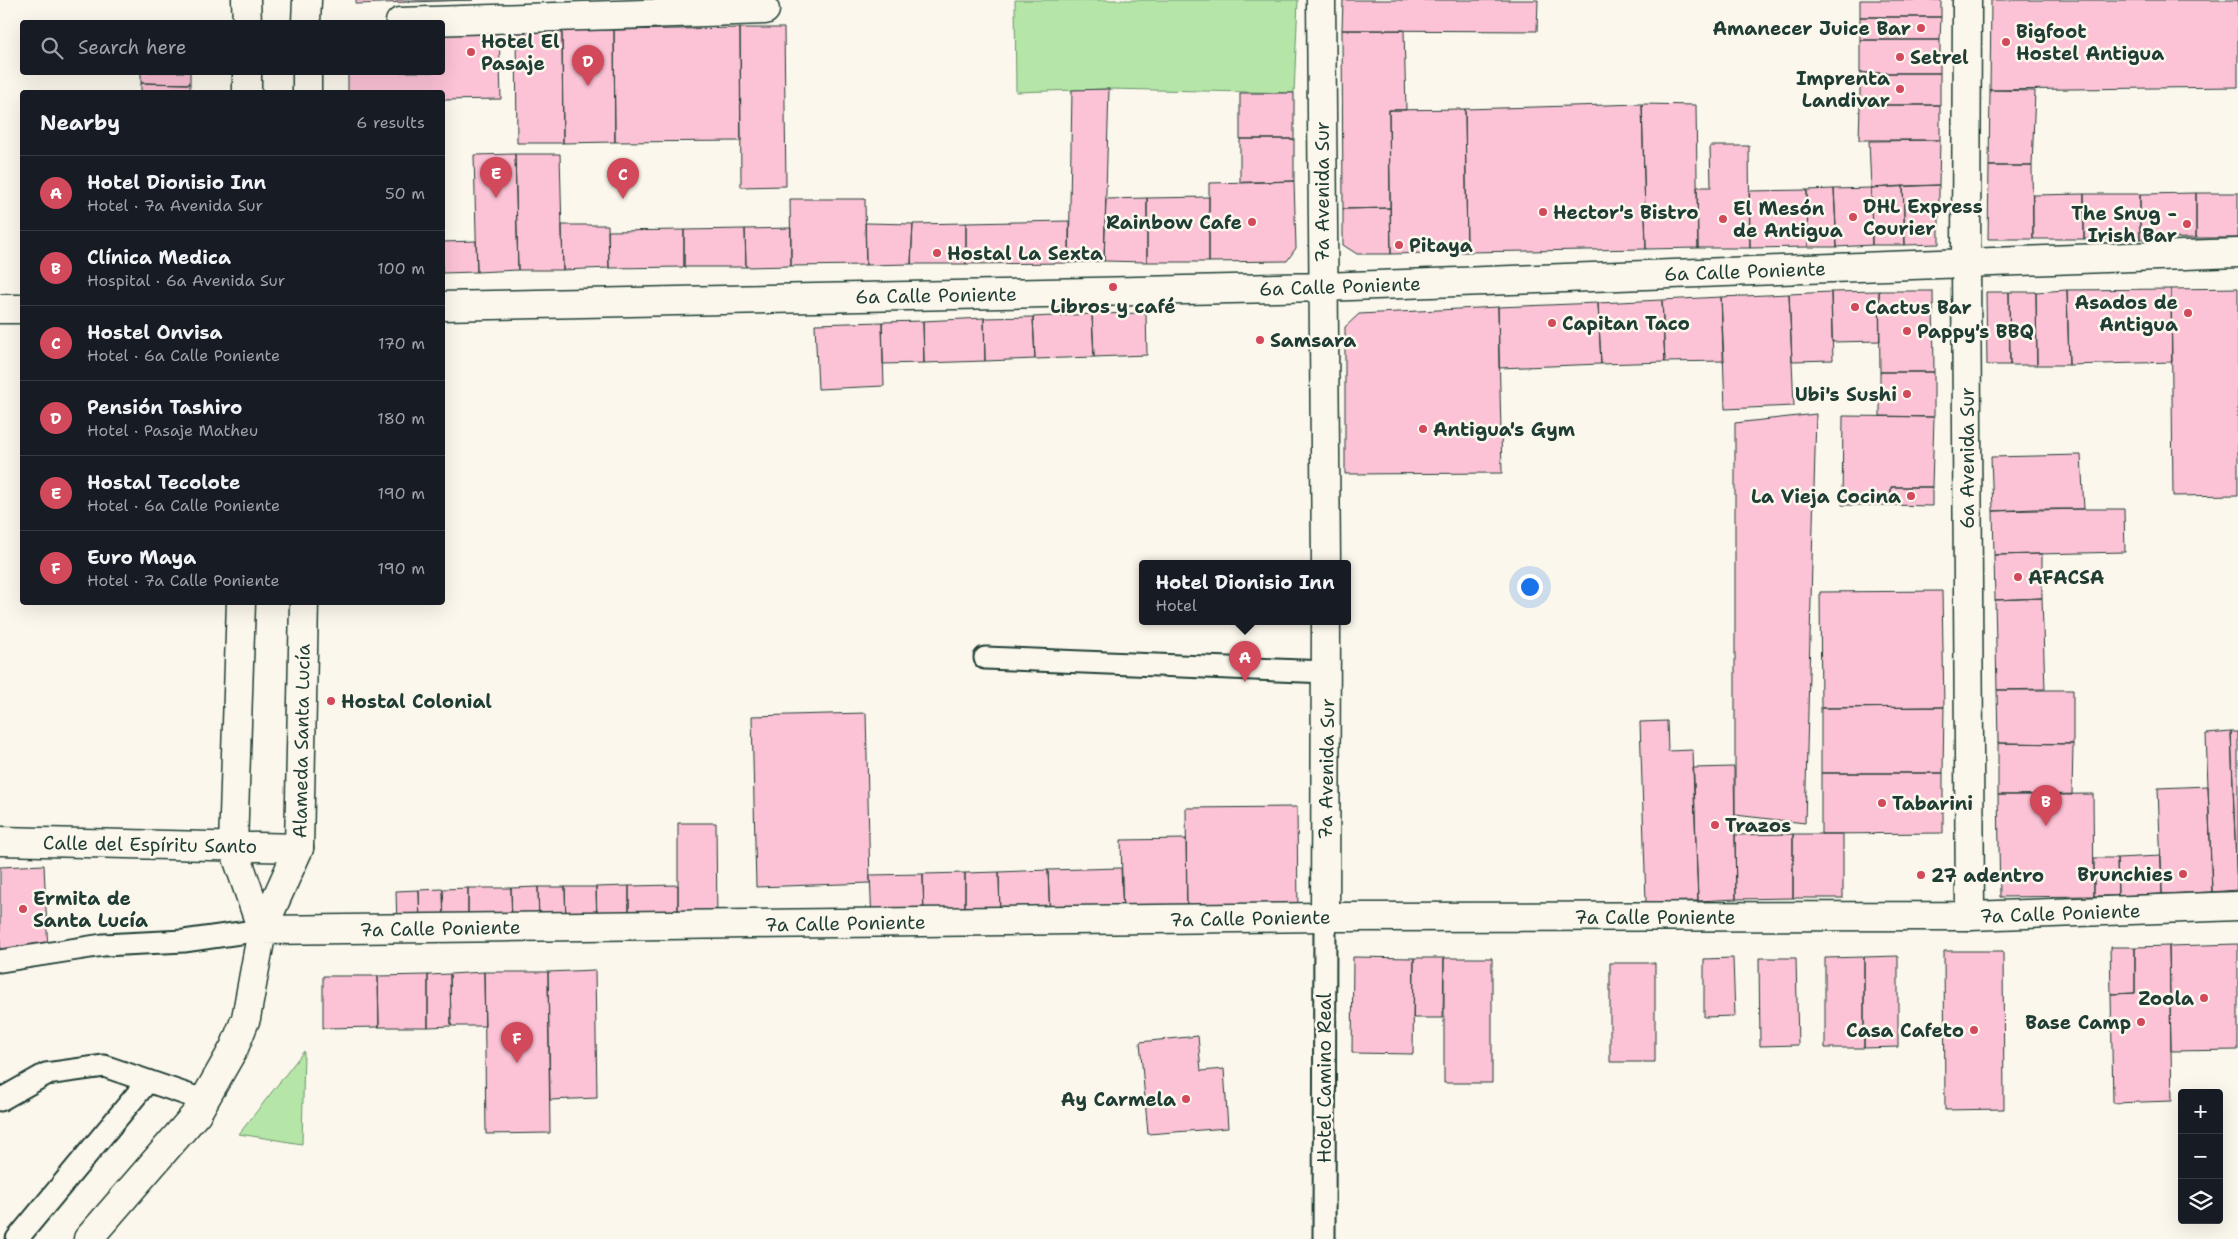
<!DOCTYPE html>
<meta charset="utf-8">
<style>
body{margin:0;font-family:"Shantell Sans",sans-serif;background:#20242c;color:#f1f3f6}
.controls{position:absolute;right:15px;bottom:15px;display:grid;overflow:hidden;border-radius:5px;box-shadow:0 5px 20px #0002}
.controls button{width:45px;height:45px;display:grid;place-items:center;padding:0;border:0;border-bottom:1px solid #363941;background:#171b24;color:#f1f3f6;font:25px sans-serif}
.you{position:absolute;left:1529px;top:586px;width:18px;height:18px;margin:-12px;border:4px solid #fff;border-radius:50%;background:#1a73e8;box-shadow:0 0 0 8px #1a73e833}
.badge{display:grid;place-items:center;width:32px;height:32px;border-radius:50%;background:#d1495b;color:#fff;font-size:16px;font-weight:700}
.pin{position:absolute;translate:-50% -41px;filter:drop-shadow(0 1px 2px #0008)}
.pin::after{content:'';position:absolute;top:26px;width:18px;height:15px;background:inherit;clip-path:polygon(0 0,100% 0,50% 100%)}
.popup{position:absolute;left:1139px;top:560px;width:212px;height:65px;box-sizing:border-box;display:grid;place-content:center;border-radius:5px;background:#171b24;filter:drop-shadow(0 1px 4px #0005);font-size:16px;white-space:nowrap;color:#9ea1a6}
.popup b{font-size:19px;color:#f1f3f6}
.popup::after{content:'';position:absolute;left:50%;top:100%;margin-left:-10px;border:10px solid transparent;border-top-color:#171b24}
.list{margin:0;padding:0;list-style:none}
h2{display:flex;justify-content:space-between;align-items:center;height:65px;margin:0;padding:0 20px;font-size:21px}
h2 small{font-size:16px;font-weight:400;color:#9ea1a6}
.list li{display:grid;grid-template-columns:32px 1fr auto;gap:15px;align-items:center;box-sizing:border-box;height:75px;padding:0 20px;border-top:1px solid #363941}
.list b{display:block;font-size:19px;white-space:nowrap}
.list p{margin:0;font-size:16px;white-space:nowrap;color:#9ea1a6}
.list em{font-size:16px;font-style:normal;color:#9ea1a6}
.icon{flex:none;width:28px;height:28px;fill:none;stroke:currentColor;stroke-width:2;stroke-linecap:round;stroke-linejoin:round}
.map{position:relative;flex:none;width:2238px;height:1239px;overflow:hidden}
.search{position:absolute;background:#171b24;box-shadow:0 5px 20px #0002;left:20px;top:20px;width:425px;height:55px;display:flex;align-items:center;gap:12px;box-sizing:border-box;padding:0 18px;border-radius:5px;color:#9ea1a6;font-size:19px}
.panel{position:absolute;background:#171b24;box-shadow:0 5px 20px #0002;left:20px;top:90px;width:425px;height:515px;border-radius:5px}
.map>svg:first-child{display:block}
</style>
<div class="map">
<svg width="2238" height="1239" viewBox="0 0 2238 1239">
<rect width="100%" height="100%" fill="#fbf7ec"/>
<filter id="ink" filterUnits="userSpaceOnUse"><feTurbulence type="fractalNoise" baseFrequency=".02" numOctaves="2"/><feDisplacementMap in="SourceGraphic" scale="10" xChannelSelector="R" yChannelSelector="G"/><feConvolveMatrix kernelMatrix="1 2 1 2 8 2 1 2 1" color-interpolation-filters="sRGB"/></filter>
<g filter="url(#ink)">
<!-- green -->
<path fill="#b5e6a7" stroke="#6a926e" d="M1015 0H1298L1294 93 1109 89 1016 92Z
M304 1051 302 1144 239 1134Z"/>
<!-- building -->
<path fill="#fcc2d6" stroke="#1f3d34" d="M356 0H409V2L356 4Z
M409 0H473L409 2Z
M1343 0H1538L1537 31 1342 30Z
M1860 0H1941V17H1860Z
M1991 0H2238V87L1990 90Z
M1860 17H1941L1940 40H1860Z
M740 28 741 141 615 142 614 30Z
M740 28H784L786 186 741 187Z
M516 30H562L563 143H517Z
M562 30H614L615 142 563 143Z
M1342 30H1404L1406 110H1389L1390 208 1343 209Z
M499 31 501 99 442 100V92H348V72H442V32Z
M1860 40H1940V73H1860Z
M141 72H190V84L141 83Z
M1860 73H1940V105H1860Z
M141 83 190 84V92H141Z
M1109 89 1104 261 1069 263 1072 90Z
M1990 90 2035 91 2032 166H1989Z
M1240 93H1294V139H1240Z
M1642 104 1696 105 1698 248 1646 249Z
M1642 104 1646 249 1467 252 1465 109Z
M1860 105H1940V140H1859Z
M1465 109 1467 252 1391 254 1389 110Z
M1240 139H1294V181L1240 183Z
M1940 140 1939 185 1871 188 1869 141Z
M1710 146H1749L1750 248H1698L1697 187H1711Z
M515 154H560L563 270H518Z
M515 154 518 270 477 272 474 155Z
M1989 166H2032L2033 239H1988Z
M1294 181 1296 248 1287 261 1209 262V183Z
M1939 185V244L1905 245 1903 186Z
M1903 186 1905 245H1872L1871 188Z
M1871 188 1872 245 1837 247 1834 189Z
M1834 189 1837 247H1808L1807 190Z
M1807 190 1808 247 1750 248 1749 191Z
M2196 193H2238V238H2196Z
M2196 193V238L2140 239V194Z
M2084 194V239H2033V195Z
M2084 194H2140V239H2084Z
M1209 197V262H1147V198Z
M1147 198V262L1104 261 1106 199Z
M790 199H865L866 265 791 266Z
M1390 208 1391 254H1357L1343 245V209Z
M1069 221V263L966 264V223Z
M865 223 913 224 911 264 866 265Z
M966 223V264H911L913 224Z
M562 225H608L609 268 563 270Z
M791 228V266L746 267 745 229Z
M745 229 746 267H684V230Z
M684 230V267L609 268 608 231Z
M476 241 477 272 442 273V242Z
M2238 288V495L2173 496 2171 289Z
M2171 289 2172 362 2069 365 2067 290Z
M2067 290 2069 365H2037L2036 292Z
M1879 291H1933L1934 372H1880Z
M1879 291 1880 341 1832 342 1831 292Z
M1831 292 1833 360 1792 361 1789 294Z
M1986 292H2009L2010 365H1987Z
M2009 292H2036L2037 365H2010Z
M1789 294 1794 406 1725 409 1721 297Z
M1721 297 1724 361 1665 362 1662 300Z
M1662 300 1665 362 1601 364 1598 303Z
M1598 303 1601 364 1499 368 1498 307Z
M1498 307 1502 473 1345 474V327L1359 314Z
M1146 313 1147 355 1094 357 1092 314Z
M1092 314 1094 357 1035 359 1033 317Z
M1033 317 1035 359 985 361 984 318Z
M984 318 985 361 924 363 923 321Z
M923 321 924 363 883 364 882 322Z
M882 322 884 386 818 389 815 324Z
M1880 372H1934V417L1880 416Z
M1816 414 1805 823 1735 815V423Z
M1843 416 1934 417 1932 487H1891V505H1842Z
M2081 455 2084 509 1993 511 1991 457Z
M1891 487H1932V506L1891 505Z
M2035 509H2124L2125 552 1994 555 1993 511Z
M2042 554V598L1995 600 1994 555Z
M1942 591 1944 707 1821 708 1820 592Z
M2042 598 2045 689 1997 690 1995 600Z
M1997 690H2073V744L1998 743Z
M1944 707 1943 773H1821V708Z
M866 713 870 883 756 887 752 716Z
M1667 721 1668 751 1693 750 1698 901 1646 902 1640 722Z
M2231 732 2237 890 2212 892 2206 734Z
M2231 732H2238V890H2237Z
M1998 743 2073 744 2072 795H1998Z
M1734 767 1736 899 1698 901 1693 768Z
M1821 773H1943V833L1821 834Z
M2208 786 2212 892 2162 894 2158 788Z
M2093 794 2094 896 2000 897 1998 795Z
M1297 807 1298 916 1187 918 1186 808Z
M678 823H716L717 923H678Z
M1793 834V898L1736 899 1735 835Z
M1793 834H1843V898H1793Z
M1186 839 1187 918H1123L1121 840Z
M2161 856 2162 894 2118 896 2117 858Z
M2094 858H2117L2118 896H2094Z
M44 865 48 952 0 954V867Z
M1121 868 1123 918 1050 919 1048 870Z
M1048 870 1050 919H1000L999 872Z
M999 872 1000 919 965 920V873Z
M965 873V920L924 921 923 874Z
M923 874 924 921 872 922 870 875Z
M678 885V923H629V886Z
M629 886V923H597L596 887Z
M538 887 539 924 512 925 511 888Z
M538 887H565L566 924H539Z
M565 887H596L597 923 566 924Z
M468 888V927H444L443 889Z
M468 888H511L512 925 468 927Z
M443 889 444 927H420L419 890Z
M419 890 420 927H397L396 891Z
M2238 944V1050L2171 1051 2169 946Z
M2169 946 2172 1101 2113 1103 2111 994 2135 993V947Z
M2110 947H2135V993L2111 994Z
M1944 951H2003L2004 1109 1945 1110Z
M1898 956V1047L1864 1048V957Z
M1353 957 1414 958 1413 1054 1352 1053Z
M1864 957V1048H1825V958Z
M1414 958H1444L1443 1018H1413Z
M1444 958H1492V1083H1444Z
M1733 958 1735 1016 1704 1017V959Z
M1759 958H1796L1798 1045 1760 1046Z
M1610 963H1655V1062H1610Z
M595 970 597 1098 550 1100 548 972Z
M484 972 485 1026H451L450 974Z
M484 972H548L550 1133 486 1134Z
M450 974 451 1026 428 1027V975Z
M428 975V1027H379L378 976Z
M323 976H378L379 1027 323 1028Z
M1198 1036 1201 1071 1224 1069 1228 1128 1148 1134 1140 1042Z"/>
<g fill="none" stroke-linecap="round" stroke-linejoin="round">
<!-- service casing -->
<g stroke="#1f3d34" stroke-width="25">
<path id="service" d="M985 658 1327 672
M0 961 103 945 184 941 262 930
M0 1100 46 1074 104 1066 203 1100
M17 1239 148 1081
M1324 1239 1325 917"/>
</g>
<!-- minor casing -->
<g stroke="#1f3d34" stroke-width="31">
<path id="minor" d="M1321 0 1326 563
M1967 0 1966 263 1970 916
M400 22 765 10
M442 306 1323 287 2238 253
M0 309H22
M1325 917 1326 621"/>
</g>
<!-- tertiary casing -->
<g stroke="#1f3d34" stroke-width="31">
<path id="tertiary" d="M0 841 299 848"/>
</g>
<!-- secondary casing -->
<g stroke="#1f3d34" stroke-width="31">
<path id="secondary" d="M246 0 247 22
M306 22 307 0
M247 72V92
M307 72V92
M241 602 233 846 262 930
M262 930 1325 917 1970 916 2238 906
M88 1239 197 1113 234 1048 246 1018 262 930 299 848 304 602"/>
</g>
<!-- service -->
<use href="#service" stroke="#fbf7ec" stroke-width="21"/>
<!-- minor -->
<use href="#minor" stroke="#fbf7ec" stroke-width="28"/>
<!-- tertiary -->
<use href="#tertiary" stroke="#fbf7ec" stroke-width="28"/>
<!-- secondary -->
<use href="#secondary" stroke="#fbf7ec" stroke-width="28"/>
</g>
</g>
<!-- markers -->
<g fill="#d1495b" stroke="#fbf7ec" stroke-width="2">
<circle cx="1921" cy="28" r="5"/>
<circle cx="2006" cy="42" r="5"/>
<circle cx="471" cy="52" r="5"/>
<circle cx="1900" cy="57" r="5"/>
<circle cx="1900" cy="89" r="5"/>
<circle cx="1543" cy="212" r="5"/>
<circle cx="1853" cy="217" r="5"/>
<circle cx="1723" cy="219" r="5"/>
<circle cx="1252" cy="222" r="5"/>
<circle cx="2187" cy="224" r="5"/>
<circle cx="1399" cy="245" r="5"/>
<circle cx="937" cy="253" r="5"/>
<circle cx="1113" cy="287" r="5"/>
<circle cx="1855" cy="307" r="5"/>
<circle cx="2188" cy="313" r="5"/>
<circle cx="1552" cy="323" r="5"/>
<circle cx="1907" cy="331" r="5"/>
<circle cx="1260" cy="340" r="5"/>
<circle cx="1907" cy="394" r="5"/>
<circle cx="1423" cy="429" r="5"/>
<circle cx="1911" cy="496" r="5"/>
<circle cx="2018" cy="577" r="5"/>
<circle cx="331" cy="701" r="5"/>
<circle cx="1882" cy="803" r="5"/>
<circle cx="1715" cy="825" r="5"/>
<circle cx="2183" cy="874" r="5"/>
<circle cx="1921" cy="875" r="5"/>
<circle cx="23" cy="909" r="5"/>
<circle cx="2204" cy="998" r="5"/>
<circle cx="2141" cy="1022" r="5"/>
<circle cx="1974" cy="1030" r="5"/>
<circle cx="1186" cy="1099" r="5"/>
</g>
<g text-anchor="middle" stroke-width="5" stroke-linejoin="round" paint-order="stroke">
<!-- poi labels -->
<g font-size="19" font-weight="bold" fill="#1f3d34" stroke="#fbf7ec" text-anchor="start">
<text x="1911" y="35" text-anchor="end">Amanecer Juice Bar</text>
<text x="2016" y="38">Bigfoot<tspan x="2016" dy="22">Hostel Antigua</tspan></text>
<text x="481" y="48">Hotel El<tspan x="481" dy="22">Pasaje</tspan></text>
<text x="1910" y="64">Setrel</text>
<text x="1890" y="85" text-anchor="end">Imprenta<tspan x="1890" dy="22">Landivar</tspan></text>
<text x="1863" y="213">DHL Express<tspan x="1863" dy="22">Courier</tspan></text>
<text x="1733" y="215">El Mesón<tspan x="1733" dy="22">de Antigua</tspan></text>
<text x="1553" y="219">Hector's Bistro</text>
<text x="2177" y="220" text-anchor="end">The Snug -<tspan x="2177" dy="22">Irish Bar</tspan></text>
<text x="1242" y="229" text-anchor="end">Rainbow Cafe</text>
<text x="1409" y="252">Pitaya</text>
<text x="947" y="260">Hostal La Sexta</text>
<text x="2178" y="309" text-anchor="end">Asados de<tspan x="2178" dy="22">Antigua</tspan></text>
<text x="1113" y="313" text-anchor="middle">Libros y café</text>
<text x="1865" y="314">Cactus Bar</text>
<text x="1562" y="330">Capitan Taco</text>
<text x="1917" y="338">Pappy's BBQ</text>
<text x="1270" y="347">Samsara</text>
<text x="1897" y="401" text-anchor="end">Ubi's Sushi</text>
<text x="1433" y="436">Antigua's Gym</text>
<text x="1901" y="503" text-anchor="end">La Vieja Cocina</text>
<text x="2028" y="584">AFACSA</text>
<text x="341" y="708">Hostal Colonial</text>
<text x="1892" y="810">Tabarini</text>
<text x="1725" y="832">Trazos</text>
<text x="2173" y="881" text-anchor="end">Brunchies</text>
<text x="1931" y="882">27 adentro</text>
<text x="33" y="905">Ermita de<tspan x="33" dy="22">Santa Lucía</tspan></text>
<text x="2194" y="1005" text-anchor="end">Zoola</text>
<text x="2131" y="1029" text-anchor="end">Base Camp</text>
<text x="1964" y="1037" text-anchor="end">Casa Cafeto</text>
<text x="1176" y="1106" text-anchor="end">Ay Carmela</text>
</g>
<!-- street labels -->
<g font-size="19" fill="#1f3d34" stroke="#fbf7ec">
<text transform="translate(1322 192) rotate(-90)" y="7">7a Avenida Sur</text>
<text transform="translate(1745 271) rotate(-2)" y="7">6a Calle Poniente</text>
<text transform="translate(1340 286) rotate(-2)" y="7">6a Calle Poniente</text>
<text transform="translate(936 295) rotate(-1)" y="7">6a Calle Poniente</text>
<text transform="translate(1967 458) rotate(-90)" y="7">6a Avenida Sur</text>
<text transform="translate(301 741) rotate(-89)" y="7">Alameda Santa Lucía</text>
<text transform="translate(1326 769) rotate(-89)" y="7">7a Avenida Sur</text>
<text transform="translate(150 844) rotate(1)" y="7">Calle del Espíritu Santo</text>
<text transform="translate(2060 913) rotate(-2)" y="7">7a Calle Poniente</text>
<text x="1655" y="924">7a Calle Poniente</text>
<text transform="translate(1250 918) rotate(-1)" y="7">7a Calle Poniente</text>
<text transform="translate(845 923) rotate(-1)" y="7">7a Calle Poniente</text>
<text transform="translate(440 928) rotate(-1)" y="7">7a Calle Poniente</text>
<text transform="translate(1324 1078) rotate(-90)" y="7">Hotel Camino Real</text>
</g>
</g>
</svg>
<div class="controls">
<button>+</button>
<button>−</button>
<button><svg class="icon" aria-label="layers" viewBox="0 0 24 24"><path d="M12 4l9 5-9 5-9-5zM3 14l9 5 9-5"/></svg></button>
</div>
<div class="you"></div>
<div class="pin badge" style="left:1245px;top:682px">A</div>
<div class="popup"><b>Hotel Dionisio Inn</b>Hotel</div>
<div class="pin badge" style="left:2046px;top:826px">B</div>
<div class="pin badge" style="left:623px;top:199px">C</div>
<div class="pin badge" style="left:588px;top:86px">D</div>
<div class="pin badge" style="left:496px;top:198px">E</div>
<div class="pin badge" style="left:517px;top:1063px">F</div>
<div class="search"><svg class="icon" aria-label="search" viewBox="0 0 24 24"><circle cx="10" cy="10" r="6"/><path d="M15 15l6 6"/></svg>Search here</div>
<section class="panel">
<h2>Nearby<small>6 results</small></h2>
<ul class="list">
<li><span class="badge">A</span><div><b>Hotel Dionisio Inn</b><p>Hotel · 7a Avenida Sur</p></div><em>50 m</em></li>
<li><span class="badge">B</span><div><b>Clínica Medica</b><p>Hospital · 6a Avenida Sur</p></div><em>100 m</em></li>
<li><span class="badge">C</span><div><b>Hostel Onvisa</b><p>Hotel · 6a Calle Poniente</p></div><em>170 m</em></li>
<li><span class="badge">D</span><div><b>Pensión Tashiro</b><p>Hotel · Pasaje Matheu</p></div><em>180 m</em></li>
<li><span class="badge">E</span><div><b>Hostal Tecolote</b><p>Hotel · 6a Calle Poniente</p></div><em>190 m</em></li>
<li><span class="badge">F</span><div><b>Euro Maya</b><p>Hotel · 7a Calle Poniente</p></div><em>190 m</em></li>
</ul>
</section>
</div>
